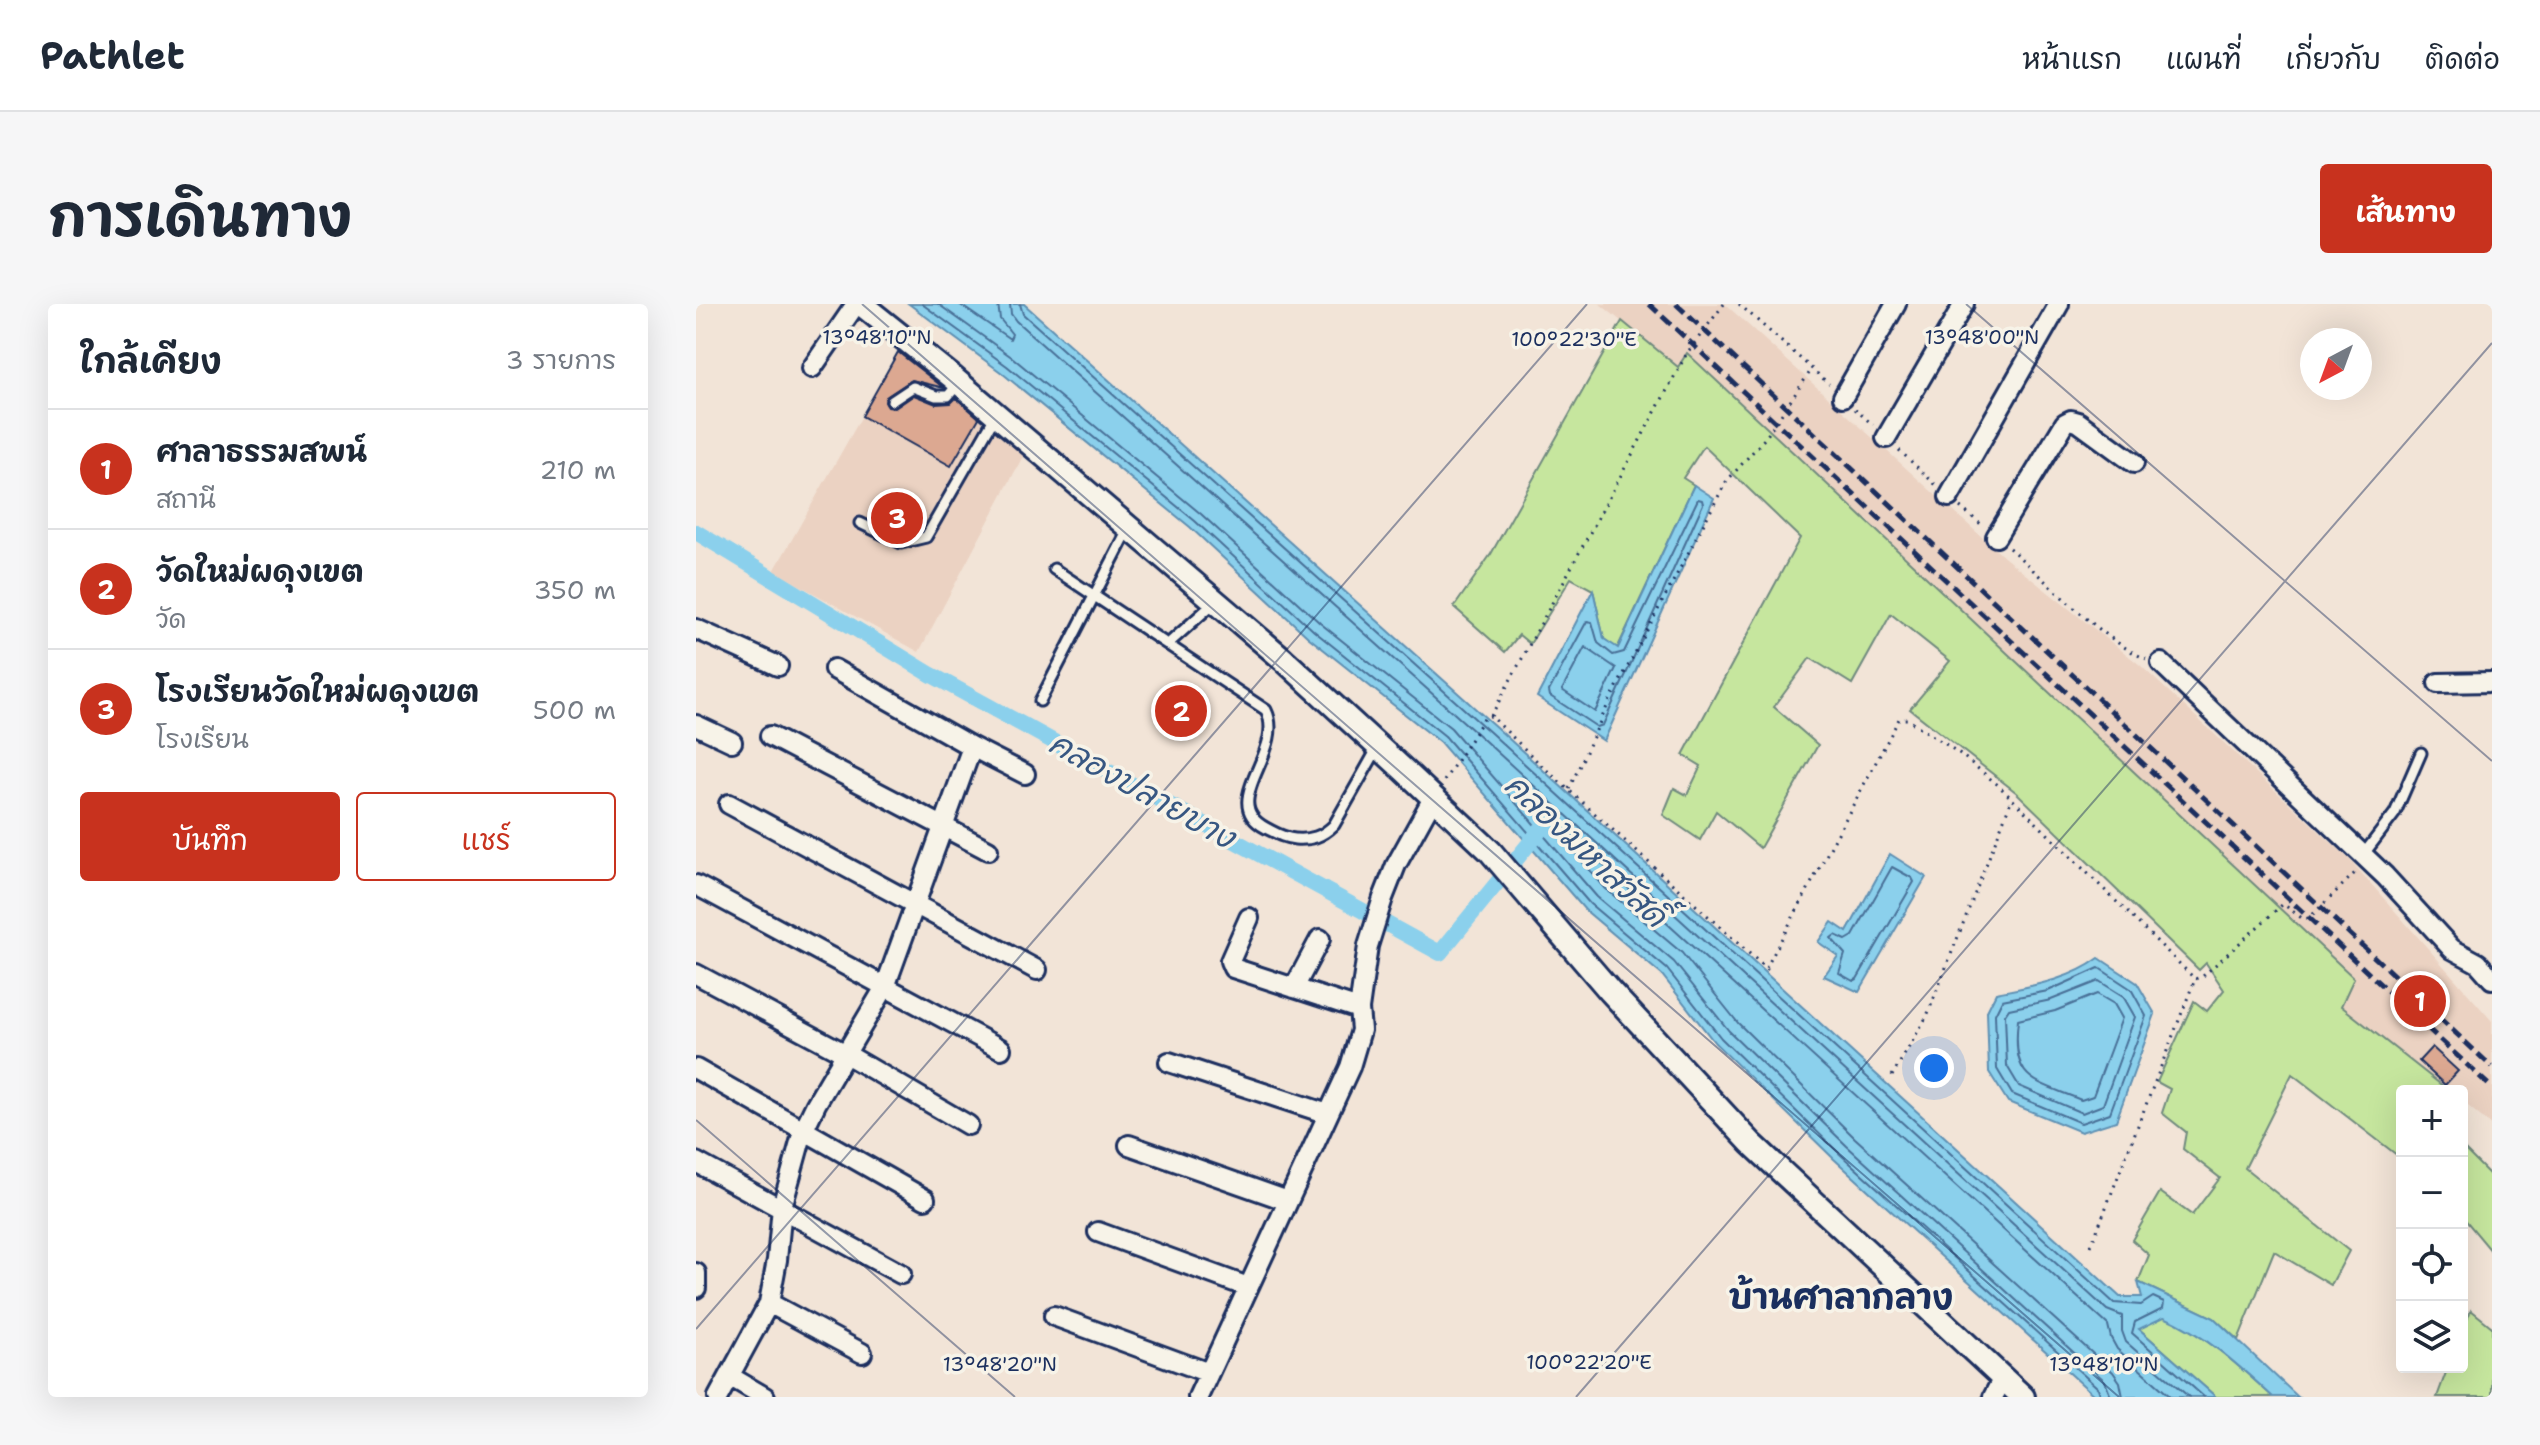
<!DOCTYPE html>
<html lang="th">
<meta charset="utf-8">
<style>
body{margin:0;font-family:"Shantell Sans","Playpen Sans Thai",sans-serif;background:#f6f6f7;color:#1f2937}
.controls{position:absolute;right:24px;bottom:24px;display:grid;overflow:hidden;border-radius:8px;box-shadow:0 8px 32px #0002}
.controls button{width:72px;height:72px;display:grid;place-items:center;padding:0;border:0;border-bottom:2px solid #e0e1e3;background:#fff;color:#1f2937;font:40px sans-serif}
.compass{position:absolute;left:1604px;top:24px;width:72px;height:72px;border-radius:50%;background:#fff;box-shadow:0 8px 32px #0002;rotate:221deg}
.you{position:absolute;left:1238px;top:764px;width:28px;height:28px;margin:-20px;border:6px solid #fff;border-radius:50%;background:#1a73e8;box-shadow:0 0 0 12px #1a73e833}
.badge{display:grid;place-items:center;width:52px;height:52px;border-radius:50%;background:#c8321e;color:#fff;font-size:26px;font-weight:700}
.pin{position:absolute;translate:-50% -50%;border:4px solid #fff;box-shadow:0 2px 8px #0006}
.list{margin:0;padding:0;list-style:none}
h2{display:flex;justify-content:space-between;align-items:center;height:104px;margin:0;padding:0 32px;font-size:34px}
h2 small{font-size:26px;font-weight:400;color:#747a83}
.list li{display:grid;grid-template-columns:52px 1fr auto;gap:24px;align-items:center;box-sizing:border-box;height:120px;padding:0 32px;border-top:2px solid #e0e1e3}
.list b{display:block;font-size:30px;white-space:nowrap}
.list p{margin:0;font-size:26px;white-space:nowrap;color:#747a83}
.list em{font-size:26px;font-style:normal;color:#747a83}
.actions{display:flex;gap:16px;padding:24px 32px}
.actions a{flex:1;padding:18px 0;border:2px solid #c8321e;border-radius:8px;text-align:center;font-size:28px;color:#c8321e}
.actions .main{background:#c8321e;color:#fff}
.icon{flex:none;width:44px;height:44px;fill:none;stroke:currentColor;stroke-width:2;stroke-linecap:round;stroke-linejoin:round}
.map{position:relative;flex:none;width:1796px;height:1093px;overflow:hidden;border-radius:8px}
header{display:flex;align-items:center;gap:48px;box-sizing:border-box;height:112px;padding:0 40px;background:#fff;border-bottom:2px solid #e0e1e3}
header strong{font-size:38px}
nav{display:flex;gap:44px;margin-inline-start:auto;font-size:28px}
.intro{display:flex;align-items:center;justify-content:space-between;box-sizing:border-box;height:192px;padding:0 48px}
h1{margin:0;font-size:56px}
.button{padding:20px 36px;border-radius:8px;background:#c8321e;color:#fff;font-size:28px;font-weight:700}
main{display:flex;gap:48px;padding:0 48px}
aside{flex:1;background:#fff;border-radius:8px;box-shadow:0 8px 32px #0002}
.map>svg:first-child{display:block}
</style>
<header>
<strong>Pathlet</strong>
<nav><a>หน้าแรก</a><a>แผนที่</a><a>เกี่ยวกับ</a><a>ติดต่อ</a></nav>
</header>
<div class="intro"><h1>การเดินทาง</h1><a class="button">เส้นทาง</a></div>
<main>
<aside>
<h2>ใกล้เคียง<small>3 รายการ</small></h2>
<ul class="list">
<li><span class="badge">1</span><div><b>ศาลาธรรมสพน์</b><p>สถานี</p></div><em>210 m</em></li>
<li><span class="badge">2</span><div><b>วัดใหม่ผดุงเขต</b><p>วัด</p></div><em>350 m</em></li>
<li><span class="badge">3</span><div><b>โรงเรียนวัดใหม่ผดุงเขต</b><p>โรงเรียน</p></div><em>500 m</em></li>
</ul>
<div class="actions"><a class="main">บันทึก</a><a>แชร์</a></div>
</aside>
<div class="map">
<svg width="1796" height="1093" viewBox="0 0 1796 1093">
<rect width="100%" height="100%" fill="#f2e4d7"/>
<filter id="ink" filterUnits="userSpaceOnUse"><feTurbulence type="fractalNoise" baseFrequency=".0125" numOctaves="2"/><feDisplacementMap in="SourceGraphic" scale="16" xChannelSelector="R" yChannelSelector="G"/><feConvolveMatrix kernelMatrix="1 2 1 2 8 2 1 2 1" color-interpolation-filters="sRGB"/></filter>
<g filter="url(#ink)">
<!-- built -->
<path fill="#ebd2c2" d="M904 0H1029L1309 254 1444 361 1653 555 1796 717V822L1766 797V787H1753L1645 702 1658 674 991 50 982 63Z
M290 102 334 139 223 348 78 267 166 112 254 162Z"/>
<!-- green -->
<path fill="#c6e69e" stroke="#708a7e" stroke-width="2" d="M926 17 982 63 991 49 1658 674 1645 702 1753 787H1706V855L1596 770 1549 864 1653 947 1635 981 1578 947 1542 1036 1518 1014 1442 978 1453 951 1436 936 1464 888 1496 911 1524 874 1487 845 1490 828 1466 809 1474 785 1461 778 1498 697 1511 707 1528 686 1510 659 1503 666 1321 489 1214 405 1254 357 1195 310 1156 380 1114 354 1078 403 1122 441 1064 544 1020 507 1004 536 967 511 978 484 991 491 1005 462 987 451 1104 234 1008 142 987 174 998 181 921 345 908 335 897 286 875 274 834 340 823 331 809 348 758 303 795 250Z
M1766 843 1796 873V948L1766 912Z
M1775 1006 1796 1023V1093H1741L1752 1063H1766V1028Z
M1468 1012C1510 1031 1543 1062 1577 1093H1520L1442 1024Z"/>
<!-- water -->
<path fill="#8bd0ec" stroke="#5e90b3" stroke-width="2" d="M213 0H328L801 424 1424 993H1446L1442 978 1518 1014 1602 1093H1577C1543 1062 1510 1031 1468 1013L1443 1025 1520 1093H1400L1138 855 1019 739 966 671 889 606 744 438 612 333 494 223 306 69Z
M998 181 1018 194 908 437 841 393 897 286 908 335 922 344Z
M1194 550 1230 573 1163 688 1128 672 1142 652 1122 638 1136 618 1151 628Z
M1403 654 1441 679 1459 710 1420 817 1385 828 1312 798 1293 768 1291 707 1300 689C1335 682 1374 676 1403 654Z"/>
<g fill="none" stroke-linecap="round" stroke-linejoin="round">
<!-- shore -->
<path stroke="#486f97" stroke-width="2" d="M226 0 311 62 499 217 618 327 749 432 894 600 971 665 1025 734 1144 850 1402 1084 1405 1093
M242 0 317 54 505 210 624 319 755 424 901 593 978 658 1033 727 1151 842 1409 1077 1415 1093
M263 0 314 35 316 30 304 15 302 0
M314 0 315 10 320 17 789 437 1411 1006 1426 1012V1027L1430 1038 1493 1093
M324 0 327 10 796 430 1418 999 1445 1001 1457 993 1468 998 1467 1004 1439 1018 1436 1029 1508 1093
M1002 195 1006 196 1007 200 907 421 901 423 854 392 853 387 891 317 896 318 902 339 917 351 928 348Z
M889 343 920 364 899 408 866 386Z
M1196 563 1216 574 1218 578 1161 675 1157 677 1143 669 1149 650 1135 634 1139 631 1150 636 1157 632Z
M1403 664 1435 685 1450 712 1414 809 1385 819 1316 790 1301 765 1299 710 1306 696 1352 687Z
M1403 677 1427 692 1439 713 1407 801 1386 809 1323 782 1311 762 1309 711 1313 705 1355 696Z
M1401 690 1418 700 1426 714 1397 792 1385 796C1337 776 1315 778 1322 716L1359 707Z
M1427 1093 1424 1078 1417 1068 1159 834 1042 719 986 649 910 585 868 536V531H874L1412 1021 1415 1034 1421 1045 1475 1093"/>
<!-- canal -->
<path stroke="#8bd0ec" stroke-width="16" d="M0 228 234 370 744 649 845 525"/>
</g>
<!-- building -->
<path fill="#dca891" stroke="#1b2f5e" stroke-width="2" d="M202 48 248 84 216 76 190 93 189 98 192 103 199 104 218 91 240 100 255 99 260 94 283 114 255 162 166 112Z
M1736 743 1762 767 1749 781 1723 757Z"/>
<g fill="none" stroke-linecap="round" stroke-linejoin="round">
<!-- service casing -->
<g stroke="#1b2f5e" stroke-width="15">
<path id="service" d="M196 97 217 83 240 92H252L263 79
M164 219 205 239 230 233 300 111
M358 265 570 406C591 448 520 498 570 524 580 529 587 534 599 535 615 536 626 533 638 521L681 445
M472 340 519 298
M344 397 432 226
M1667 551 1699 509 1725 449"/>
</g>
<!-- minor casing -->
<g stroke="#1b2f5e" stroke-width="24">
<path id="minor" d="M116 64 160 0
M1147 93 1200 0
M1190 134 1268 0
M1253 193 1363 0
M1300 233 1369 119 1375 116 1382 118 1438 159
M0 325 82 362
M1465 359 1689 572 1756 645 1782 659 1796 675
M138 365 276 443 329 470
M1742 379 1796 378
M0 421 36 438
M74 432 292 546
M33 500 341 666
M0 581 305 745
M553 614 534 657 537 664 663 705
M0 670 150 750 272 821
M598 684 624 635
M473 758 632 810
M0 765 229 895
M433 841 592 897
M0 858 205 970
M402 928 552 983
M0 969V984
M73 999 166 1049
M358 1012 513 1069
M35 1073 69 1093
M22 1093 73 999 81 956 86 903 107 827 120 800 189 683 276 443
M502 1093 654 763 665 726 663 705 672 642 687 594 700 561 737 494
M1297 1093 1307 1074"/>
</g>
<!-- tertiary casing -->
<g stroke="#1b2f5e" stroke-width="28">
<path id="tertiary" d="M165 0 255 72 587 355 709 467 794 547 914 687 1055 839 1327 1093"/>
</g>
<!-- path -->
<path stroke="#1b2f5e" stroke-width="3" stroke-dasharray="2 6" stroke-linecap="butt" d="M1043 0 1133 80
M1159 105 1177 121
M1203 146 1241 182
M1264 203 1286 221
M1313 244C1352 278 1405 335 1450 355
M795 412 991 49 1028 0
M748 477 789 413 795 412 843 459 1076 670
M873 485 914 396 1030 178 1070 133 1116 65
M1070 664 1203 415H1211L1263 449 1302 481 1499 675 1507 672 1587 600 1607 615 1613 614 1661 567
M1196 772 1231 712 1315 497
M1395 942 1499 675"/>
<!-- service -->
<use href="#service" stroke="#f7f3e8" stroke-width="9"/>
<!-- minor -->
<use href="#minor" stroke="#f7f3e8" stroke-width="18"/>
<!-- tertiary -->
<use href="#tertiary" stroke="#f7f3e8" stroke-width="22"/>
<!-- rail -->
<path stroke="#1b2f5e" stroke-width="5" stroke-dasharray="12 6" stroke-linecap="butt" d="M953 0 1796 784
M980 0 1796 763"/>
</g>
</g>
<!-- ticks -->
<path fill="none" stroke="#1b2f5e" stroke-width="2" stroke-opacity="0.45" d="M166 0 1423 1093M1270 0 1796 457M0 816 319 1093M0 1025 891 0M880 1093 1796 39"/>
<g text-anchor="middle" stroke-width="7" stroke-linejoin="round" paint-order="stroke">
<!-- water labels -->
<g font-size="32" font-style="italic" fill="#375782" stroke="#f7f3e8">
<text transform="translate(446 486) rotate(29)" y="11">คลองปลายบาง</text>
<text transform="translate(890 546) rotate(43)" y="11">คลองมหาสวัสดิ์</text>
</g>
<!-- quarter labels -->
<g font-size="34" font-weight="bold" fill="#1b2f5e" stroke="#f7f3e8">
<text x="1145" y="1005">บ้านศาลากลาง</text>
</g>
</g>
<g font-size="20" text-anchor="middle" fill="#1b2f5e" stroke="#f7f3e8" stroke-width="7" stroke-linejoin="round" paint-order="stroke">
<text x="181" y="40">13°48'10"N</text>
<text x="1286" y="40">13°48'00"N</text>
<text x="878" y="42">100°22'30"E</text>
<text x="893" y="1065">100°22'20"E</text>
<text x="304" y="1067">13°48'20"N</text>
<text x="1408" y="1067">13°48'10"N</text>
</g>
</svg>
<div class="controls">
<button>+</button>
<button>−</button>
<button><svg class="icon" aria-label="locate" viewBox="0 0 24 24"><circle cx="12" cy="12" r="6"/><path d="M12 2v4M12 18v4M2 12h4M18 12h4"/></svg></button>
<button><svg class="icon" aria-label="layers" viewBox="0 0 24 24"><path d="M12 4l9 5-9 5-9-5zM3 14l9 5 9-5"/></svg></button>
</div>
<svg class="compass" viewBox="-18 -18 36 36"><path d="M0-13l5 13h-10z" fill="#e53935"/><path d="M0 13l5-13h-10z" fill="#747a83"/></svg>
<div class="you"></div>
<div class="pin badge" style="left:1724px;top:697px">1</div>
<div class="pin badge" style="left:485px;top:407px">2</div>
<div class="pin badge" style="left:201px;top:214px">3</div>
</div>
</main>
